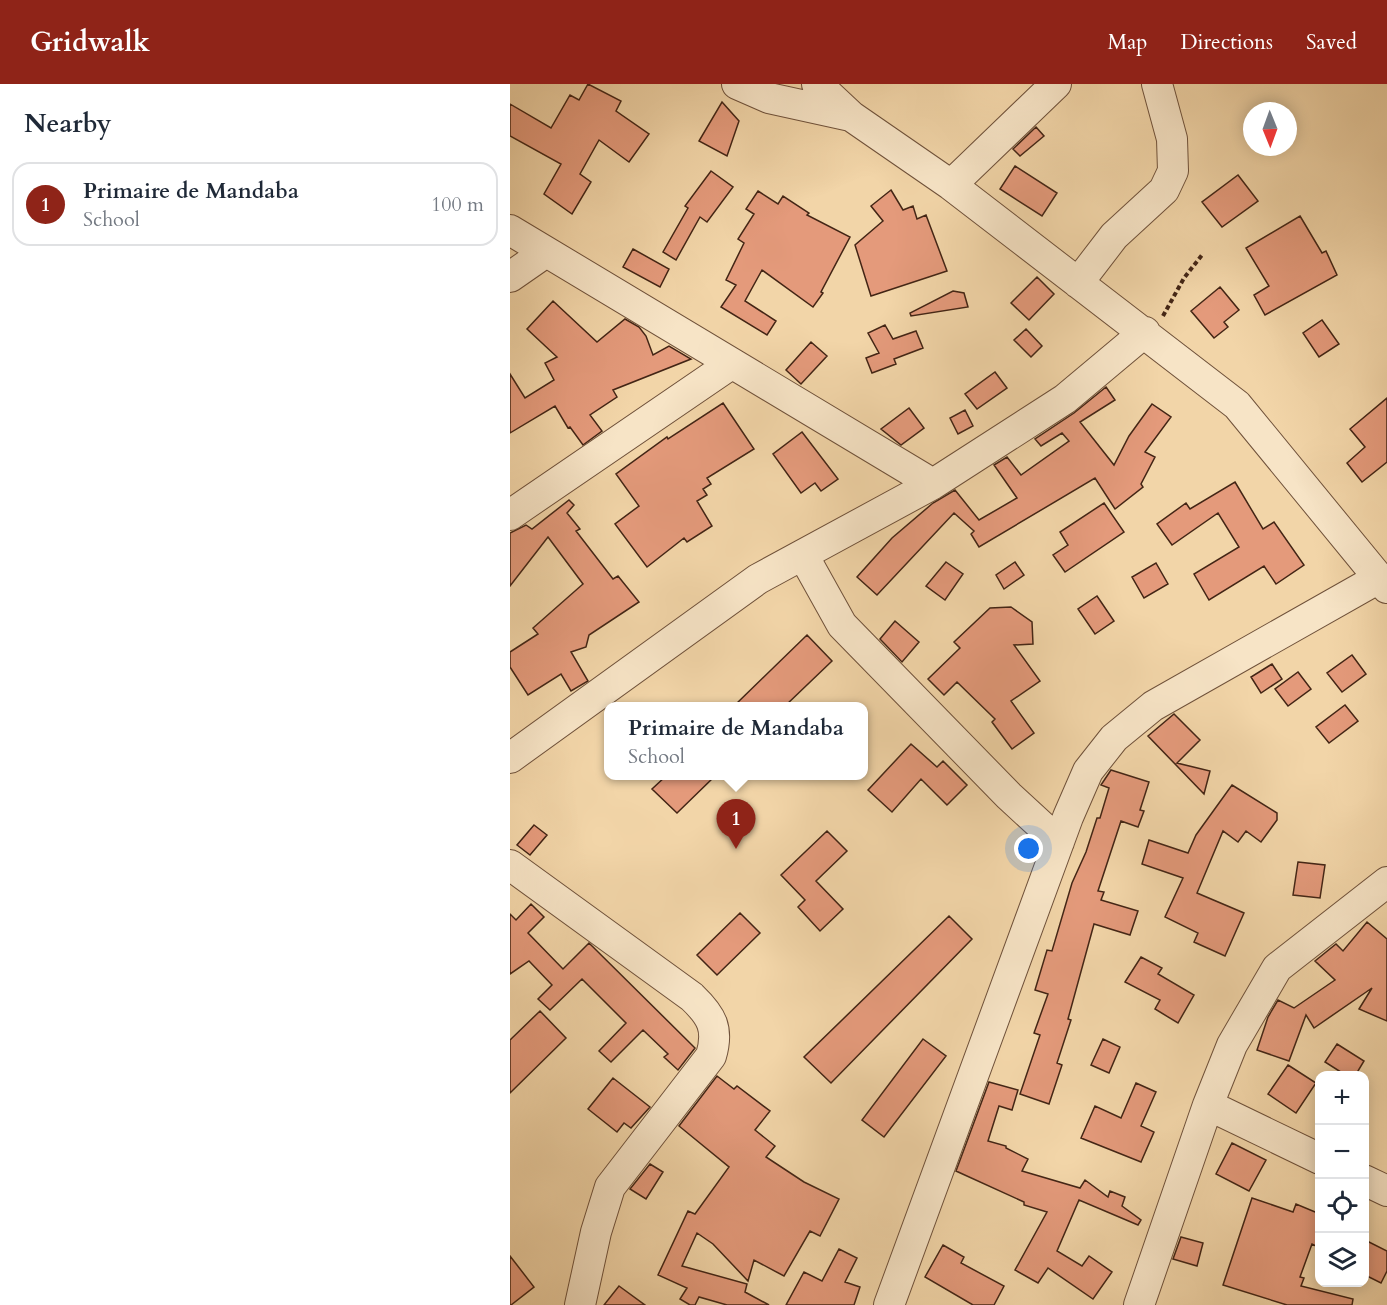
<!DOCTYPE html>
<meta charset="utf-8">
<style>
body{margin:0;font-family:Cardo,serif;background:#f6f6f7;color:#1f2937}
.controls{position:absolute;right:18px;bottom:18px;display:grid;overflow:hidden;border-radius:12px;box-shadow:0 3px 15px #0003}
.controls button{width:54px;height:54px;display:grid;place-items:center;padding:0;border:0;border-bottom:2px solid #e0e1e3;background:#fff;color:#1f2937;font:30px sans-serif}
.compass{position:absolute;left:733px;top:18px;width:54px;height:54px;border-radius:50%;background:#fff;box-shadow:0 3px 15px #0003;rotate:179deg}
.you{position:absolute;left:519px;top:765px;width:21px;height:21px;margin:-15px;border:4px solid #fff;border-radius:50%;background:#1a73e8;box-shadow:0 0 0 9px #1a73e833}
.badge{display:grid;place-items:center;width:39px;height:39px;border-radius:50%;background:#8f2418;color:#fff;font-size:20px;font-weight:700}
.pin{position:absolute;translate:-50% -50px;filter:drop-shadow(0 2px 3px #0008)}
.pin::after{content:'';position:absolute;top:32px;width:21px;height:18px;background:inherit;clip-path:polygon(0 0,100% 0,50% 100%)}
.popup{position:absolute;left:94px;top:618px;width:264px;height:78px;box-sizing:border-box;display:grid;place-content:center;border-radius:12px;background:#fff;filter:drop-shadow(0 2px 4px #0005);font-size:20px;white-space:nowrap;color:#747a83}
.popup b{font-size:22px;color:#1f2937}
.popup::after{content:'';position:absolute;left:50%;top:100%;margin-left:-12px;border:12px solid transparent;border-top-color:#fff}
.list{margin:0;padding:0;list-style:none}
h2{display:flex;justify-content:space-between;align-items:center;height:78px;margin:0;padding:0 24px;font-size:26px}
h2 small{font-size:20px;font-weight:400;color:#747a83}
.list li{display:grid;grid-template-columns:39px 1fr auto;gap:18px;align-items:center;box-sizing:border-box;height:84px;margin:0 12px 12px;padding:0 12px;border:2px solid #e0e1e3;border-radius:18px}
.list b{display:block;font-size:22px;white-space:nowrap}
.list p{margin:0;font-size:20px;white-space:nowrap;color:#747a83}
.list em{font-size:20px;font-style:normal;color:#747a83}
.icon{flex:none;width:33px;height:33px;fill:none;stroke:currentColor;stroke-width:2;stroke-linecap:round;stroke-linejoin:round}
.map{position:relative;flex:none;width:877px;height:1221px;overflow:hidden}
header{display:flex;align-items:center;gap:36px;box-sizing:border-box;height:84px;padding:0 30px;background:#8f2418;color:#fff}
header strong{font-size:28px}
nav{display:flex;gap:33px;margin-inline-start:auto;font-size:21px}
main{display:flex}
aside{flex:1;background:#fff}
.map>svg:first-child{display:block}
</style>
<header>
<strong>Gridwalk</strong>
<nav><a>Map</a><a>Directions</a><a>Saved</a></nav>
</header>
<main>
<aside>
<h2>Nearby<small></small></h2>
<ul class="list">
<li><span class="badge">1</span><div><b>Primaire de Mandaba</b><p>School</p></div><em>100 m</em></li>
</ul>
</aside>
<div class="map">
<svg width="877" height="1221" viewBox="0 0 877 1221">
<rect width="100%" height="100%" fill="#f2d5a8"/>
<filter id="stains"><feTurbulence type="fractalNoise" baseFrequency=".00333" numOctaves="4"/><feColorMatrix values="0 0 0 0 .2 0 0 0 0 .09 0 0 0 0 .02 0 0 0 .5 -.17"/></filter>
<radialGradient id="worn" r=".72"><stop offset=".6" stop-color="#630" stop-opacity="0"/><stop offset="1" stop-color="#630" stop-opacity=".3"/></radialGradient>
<!-- building -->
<path fill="#e49a7b" stroke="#432515" stroke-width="1.5" d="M78 0 111 17 106 27 139 50 119 78 89 56 70 90 81 98 62 130 34 110 51 80 0 52V20L41 44 60 11 69 16Z
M212 18 229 37 217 72 189 57Z
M526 43 534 52 510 72 503 65Z
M505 82 547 109 532 132 490 105Z
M201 87 223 103 197 138 190 133 166 176 153 168 178 124 175 122Z
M728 91 748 117 712 143 692 118Z
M381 106 393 126 403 122 407 135 416 131 437 187 361 212 345 161 373 137 361 122Z
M248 107 268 120 273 112 299 129 297 131 340 153 311 208 313 209 303 223 252 186 235 217 266 237 257 251 211 223 226 201 216 196 234 159 228 155 244 130 236 125Z
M790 132 812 169 816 167 827 191 755 231 744 211 759 202 736 164Z
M123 165 159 185 150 203 113 183Z
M527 193 544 210 519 236 501 219Z
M710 203 729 226 714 238 718 243 704 254 681 227Z
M443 207 454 209 458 223 401 232 400 229Z
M43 217 87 258 115 235 129 243 136 252 143 271 159 262 181 275 103 306 107 313 80 331 92 347 73 361 60 343 58 344 45 322 0 349V290L15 314 44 296 35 279 47 273 17 245Z
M812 236 829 260 809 273 793 249Z
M375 241 383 255 406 247 413 264 384 275 386 280 362 289 356 274 369 269 358 249Z
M516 245 532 262 521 273 504 256Z
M301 258 317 272 291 300 276 286Z
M485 288 497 304 467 325 455 310Z
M596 303 605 316 570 338 604 381 619 352 642 320 661 333 635 368 645 373 631 400 633 403 605 425 585 394 469 463 461 450 464 447 444 429 367 511 347 493 382 454 423 419 445 406 469 436 507 414 484 381 497 373 511 391 559 357 552 349 531 362 525 355 564 329Z
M877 314V378L852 398 837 379 855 363 840 345Z
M213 319 244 365 197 394 201 400 193 405 197 411 187 417 202 442 177 458 174 454 137 483 105 440 129 422 106 390 157 353 158 355Z
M399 324 414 344 391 361 371 345Z
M455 326 463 342 448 350 440 334Z
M292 348 328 395 311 407 305 399 291 409 263 370Z
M725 398 753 445 764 438 794 481 766 500 754 482 699 516 684 490 729 463 708 429 662 461 647 440 676 419 680 425Z
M59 416 64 421 57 429 70 445 66 447 103 495 108 492 129 518 79 551 76 563 61 568 78 597 61 607 51 590 18 611 0 583V568L28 550 23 544 73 500 38 453 0 502V449L16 441 22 445Z
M594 419 614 448 555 488 543 471 558 461 550 448Z
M436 478 453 490 435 516 416 502Z
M505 478 514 491 494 505 486 491Z
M646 479 658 500 634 514 622 493Z
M587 512 604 537 585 550 568 525Z
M501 523 522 538 523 560 504 561 530 597 501 617 524 649 502 665 482 638 485 635 447 598 434 611 418 595 450 564 444 558 480 524Z
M385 537 409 558 392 578 370 555Z
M297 551 322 577 275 622H224Z
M842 571 856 590 832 608 817 589Z
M762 580 772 595 751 609 741 593Z
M788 588 801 605 778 622 765 605Z
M835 621 848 637 819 659 806 643Z
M664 630 690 656 667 679 700 687 694 710 638 652Z
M401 660 427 683 433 677 457 701 437 721 411 695 382 728 358 706Z
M601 686 639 698 630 726 634 727 628 743 611 737 588 807 594 808 591 816 628 827 620 851 584 840 558 935 561 936 547 979 552 981 539 1020 510 1010 530 951 524 949 538 910 525 906 537 866 542 867 562 799 576 768 587 734H590L599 704 591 701Z
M156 692H205L167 729 142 705Z
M722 701 767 729V736L751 758 736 747 728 758 713 747 687 809 734 829 715 872 684 858 688 849 655 833 673 794 632 780 639 756 678 769 686 751Z
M24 741 37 751 20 771 7 761Z
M317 747 337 767 306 797 333 825 310 847 288 823 295 816 271 791Z
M788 778 815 781 810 814 783 811Z
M21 820 34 833 18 849 53 885 79 859 185 964 168 986 154 973 158 970 133 946 101 978 89 967 116 939 72 895 40 926 28 915 42 901 19 877 0 890V830L6 836Z
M230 829 250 849 207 891 187 871Z
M439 832 462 855 321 999 294 973Z
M857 838 877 855V937L849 925 862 904 804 944 796 931 779 977 747 966 758 933 768 916 784 924 825 896 805 877 826 860 833 867Z
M631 873 652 884 648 890 684 911 668 939 645 925 650 916 615 898Z
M30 927 56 954 0 1009V956Z
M413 955 436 972 374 1053 352 1036Z
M593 955 610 963 599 989 581 981Z
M827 960 854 977 845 992H837L815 978Z
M778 981 806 999 786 1029 758 1010Z
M207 992 224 1005 227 1002 260 1027 245 1046 265 1062 256 1073 294 1098 329 1115 310 1152 300 1147 274 1192 244 1176 238 1197 203 1160 187 1149 172 1182 237 1200 235 1208 259 1221H217L189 1213 185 1221H180L170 1215 177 1204 148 1191 178 1127 185 1130 219 1083 169 1042Z
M103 994 140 1023 121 1044 114 1039 107 1048 78 1025Z
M479 998 508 1006 502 1026 489 1022 478 1057 496 1062V1064L518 1075 512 1087 570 1104 575 1096 598 1113 600 1107 615 1113 612 1122 631 1136 628 1141 569 1116 547 1167 572 1182 579 1172 602 1188 583 1215 538 1184 528 1199 505 1186 537 1128 514 1121V1118L446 1087Z
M626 999 646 1008 631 1042 644 1048 631 1078 571 1054 585 1022 611 1034Z
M722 1059 756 1076 739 1107 706 1090Z
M140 1080 153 1088 136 1115 120 1105Z
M742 1114 783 1128 786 1120 810 1130V1164L802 1160 790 1193 794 1194 791 1202 843 1215 842 1221H777L713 1201Z
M671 1153 693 1159 687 1182 663 1175Z
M855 1156 877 1167V1187L871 1199 855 1191Z
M433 1161 454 1173 451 1179 494 1202 484 1221H463L415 1193Z
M329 1165 347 1174 335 1198 350 1203 344 1221H276L294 1188 312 1197Z
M0 1172 24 1203 1 1221H0Z
M109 1202 135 1221H94Z"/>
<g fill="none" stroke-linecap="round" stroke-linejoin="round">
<!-- minor casing -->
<g stroke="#6f513a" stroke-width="32">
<path id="minor" d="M227 0 259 14 341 32
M307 0 341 32 441 101 727 321 877 504
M441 101 546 0
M0 146 423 400
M0 193 36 168
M568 199 604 152 654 106 663 87 662 55 647 0
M0 431 221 280
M293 471 332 541 499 712 549 758
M0 674 248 495 423 400 555 315 635 248
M0 781 182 913C202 932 209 945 201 972L100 1103 86 1148 70 1221
M698 1021 810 1075
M854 1096 877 1107
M379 1221 558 733 578 687 604 654 643 622 869 494
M629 1221 698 1021 722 961 767 884 877 798"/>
</g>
<!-- path -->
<path stroke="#432515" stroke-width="4" stroke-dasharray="4.5 3" stroke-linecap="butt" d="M653 232 674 194 692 171"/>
<!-- minor -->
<use href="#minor" stroke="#f7e4c6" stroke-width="30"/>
</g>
<rect width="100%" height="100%" filter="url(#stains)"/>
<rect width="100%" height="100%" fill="url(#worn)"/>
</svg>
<div class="controls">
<button>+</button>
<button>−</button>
<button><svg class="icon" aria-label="locate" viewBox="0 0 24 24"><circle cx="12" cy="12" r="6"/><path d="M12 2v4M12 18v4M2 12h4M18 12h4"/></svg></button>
<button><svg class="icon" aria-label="layers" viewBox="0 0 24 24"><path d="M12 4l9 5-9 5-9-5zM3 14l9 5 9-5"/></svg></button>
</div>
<svg class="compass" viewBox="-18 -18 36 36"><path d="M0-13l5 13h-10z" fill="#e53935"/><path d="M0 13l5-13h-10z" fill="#747a83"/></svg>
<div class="you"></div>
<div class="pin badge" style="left:226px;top:765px">1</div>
<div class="popup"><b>Primaire de Mandaba</b>School</div>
</div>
</main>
